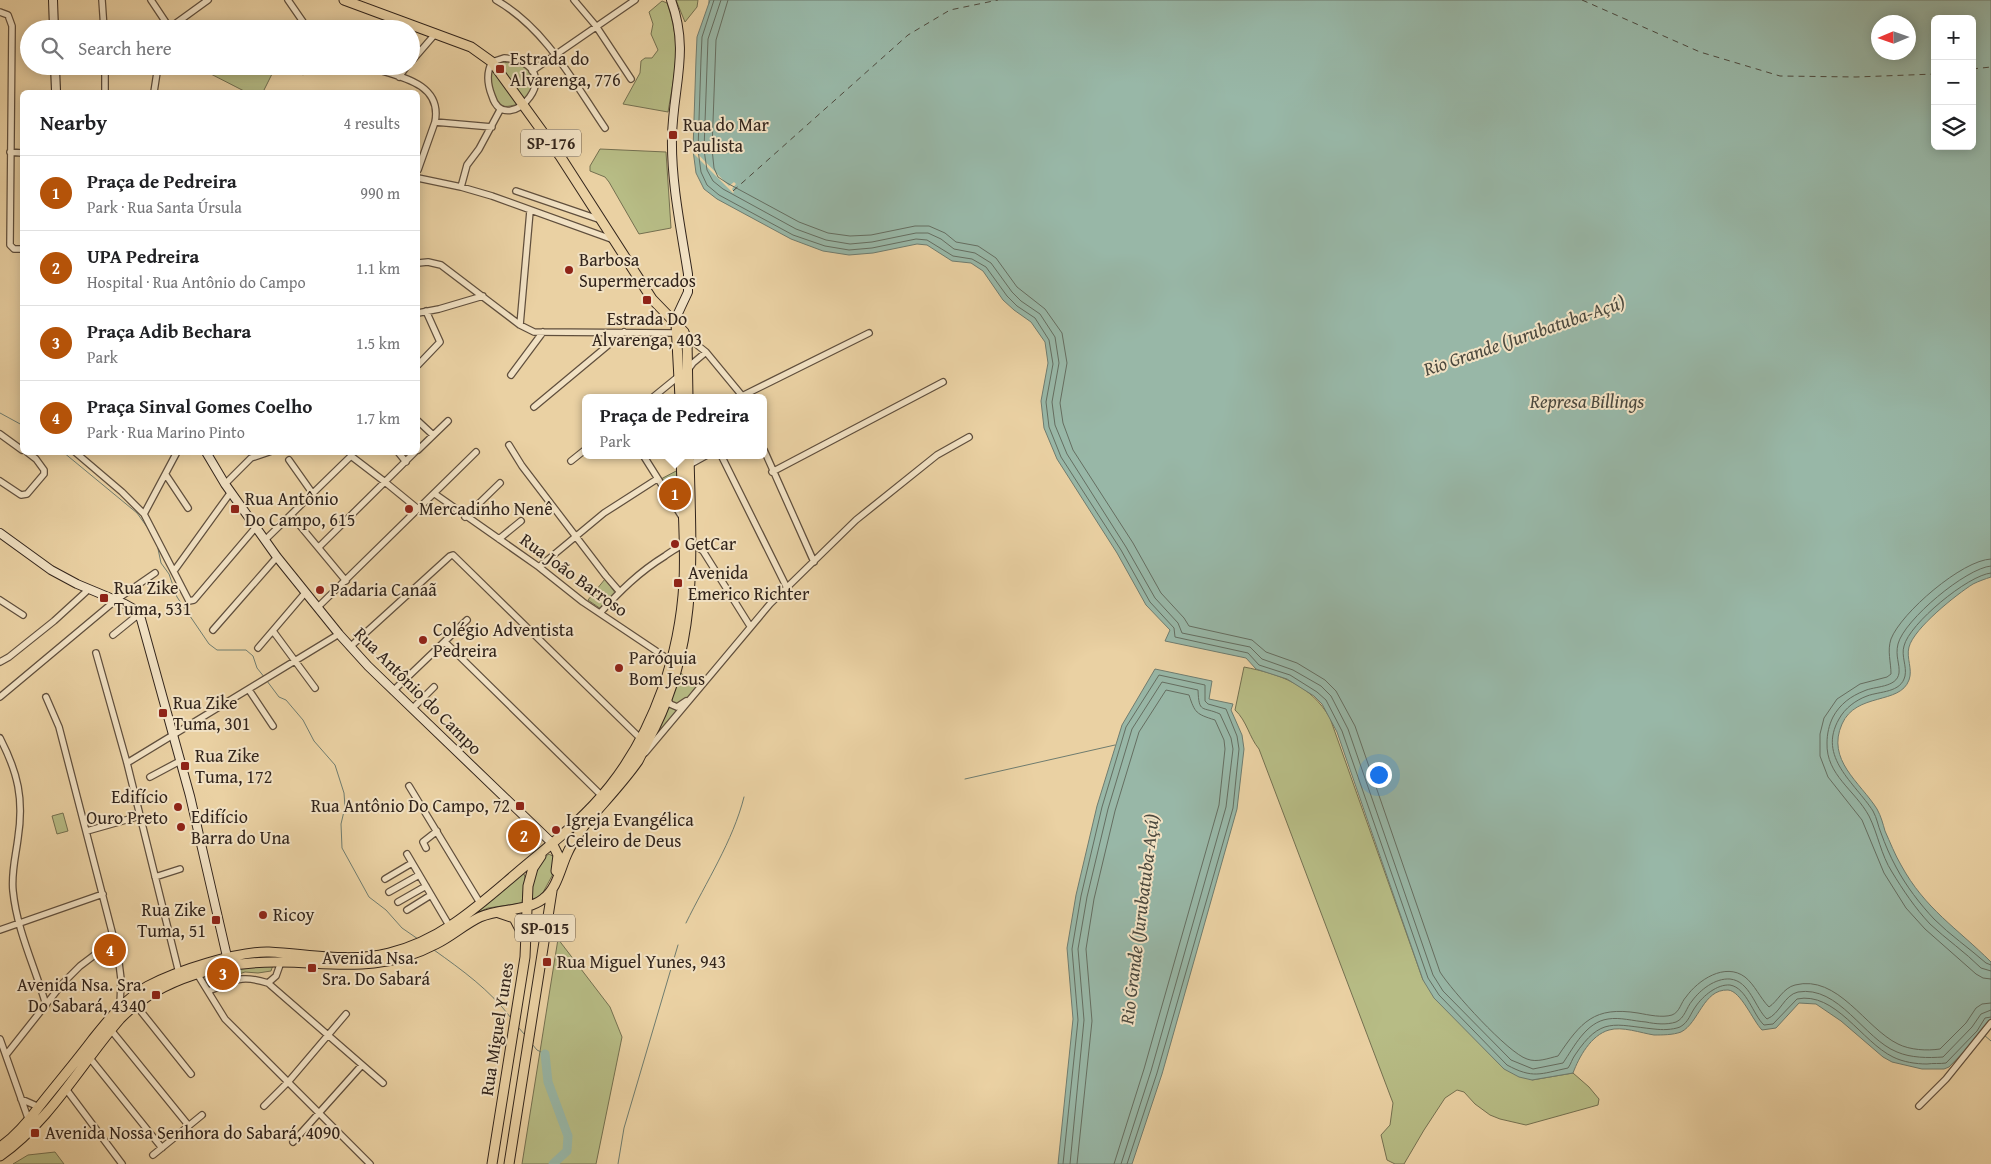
<!DOCTYPE html>
<meta charset="utf-8">
<style>
body{margin:0;font-family:"Gentium Book Plus",serif;background:#f2f2f2;color:#202124}
.controls{position:absolute;right:15px;top:15px;display:grid;overflow:hidden;border-radius:8px;box-shadow:0 2px 12px #0003}
.controls button{width:45px;height:45px;display:grid;place-items:center;padding:0;border:0;border-bottom:1px solid #e0e0e0;background:#fff;color:#202124;font:25px sans-serif}
.compass{position:absolute;left:1871px;top:15px;width:45px;height:45px;border-radius:50%;background:#fff;box-shadow:0 2px 12px #0003;rotate:268deg}
.you{position:absolute;left:1378px;top:774px;width:18px;height:18px;margin:-12px;border:4px solid #fff;border-radius:50%;background:#1a73e8;box-shadow:0 0 0 8px #1a73e833}
.badge{display:grid;place-items:center;width:32px;height:32px;border-radius:50%;background:#b45309;color:#fff;font-size:16px;font-weight:700}
.pin{position:absolute;translate:-50% -50%;border:2px solid #fff;box-shadow:0 1px 5px #0006}
.popup{position:absolute;left:582px;top:394px;width:185px;height:65px;box-sizing:border-box;display:grid;place-content:center;border-radius:8px;background:#fff;filter:drop-shadow(0 1px 4px #0005);font-size:16px;white-space:nowrap;color:#757577}
.popup b{font-size:19px;color:#202124}
.popup::after{content:'';position:absolute;left:50%;top:100%;margin-left:-10px;border:10px solid transparent;border-top-color:#fff}
.list{margin:0;padding:0;list-style:none}
h2{display:flex;justify-content:space-between;align-items:center;height:65px;margin:0;padding:0 20px;font-size:21px}
h2 small{font-size:16px;font-weight:400;color:#757577}
.list li{display:grid;grid-template-columns:32px 1fr auto;gap:15px;align-items:center;box-sizing:border-box;height:75px;padding:0 20px;border-top:1px solid #e0e0e0}
.list b{display:block;font-size:19px;white-space:nowrap}
.list p{margin:0;font-size:16px;white-space:nowrap;color:#757577}
.list em{font-size:16px;font-style:normal;color:#757577}
.icon{flex:none;width:28px;height:28px;fill:none;stroke:currentColor;stroke-width:2;stroke-linecap:round;stroke-linejoin:round}
.map{position:relative;flex:none;width:1991px;height:1164px;overflow:hidden}
.search{position:absolute;background:#fff;box-shadow:0 2px 12px #0003;left:20px;top:20px;width:400px;height:55px;display:flex;align-items:center;gap:12px;box-sizing:border-box;padding:0 18px;border-radius:28px;color:#757577;font-size:19px}
.panel{position:absolute;background:#fff;box-shadow:0 2px 12px #0003;left:20px;top:90px;width:400px;height:365px;border-radius:8px}
.map>svg:first-child{display:block}
</style>
<div class="map">
<svg width="1991" height="1164" viewBox="0 0 1991 1164">
<rect width="100%" height="100%" fill="#ead1a3"/>
<filter id="stains"><feTurbulence type="fractalNoise" baseFrequency=".004" numOctaves="4"/><feColorMatrix values="0 0 0 0 .2 0 0 0 0 .09 0 0 0 0 .02 0 0 0 .5 -.17"/></filter>
<radialGradient id="worn" r=".72"><stop offset=".6" stop-color="#630" stop-opacity="0"/><stop offset="1" stop-color="#630" stop-opacity=".3"/></radialGradient>
<!-- green -->
<path fill="#b7bc85" stroke="#747050" d="M676 0H698L697 7 685 22Z
M662 1 667 3C682 46 675 70 668 112L623 104 640 73 641 61 645 58H652L658 50 651 34 653 24 649 12Z
M502 62C509 63 518 63 524 67 537 75 534 92 525 100 522 103 519 104 515 105 509 106 505 108 500 104 492 98 488 77 492 68 494 64 498 63 502 62Z
M207 66H276L263 92H246L205 71Z
M600 149 666 152 671 228 639 234 609 182 605 177 590 171V166Z
M678 470 680 509 661 479Z
M605 579 616 594 601 609 588 600Z
M1244 667C1280 674 1311 685 1330 718L1423 980 1532 1080 1573 1073 1589 1087 1599 1099 1598 1105 1526 1125 1500 1119 1490 1115 1475 1104 1464 1092 1457 1090 1445 1098 1424 1130 1404 1164H1395L1387 1160 1381 1135 1390 1125 1393 1103 1259 749C1249 737 1247 721 1235 710Z
M680 672 696 687 647 748Z
M63 813 68 831 57 834 52 816Z
M549 854 554 857 553 874 540 898 533 899C526 886 537 861 549 854Z
M521 874H524L525 877 522 903 488 908 472 915Z
M558 939 610 1007 622 1037 596 1164H522Z
M273 965 271 971 258 973 245 972 208 984 204 975 229 969Z
M55 1152 64 1164H13L28 1155Z"/>
<!-- water -->
<path fill="#98b7a7" stroke="#6f7c6f" fill-rule="evenodd" d="M710 0H1991V577C1985 579 1979 581 1973 584 1957 594 1914 628 1909 647 1906 658 1913 669 1909 680 1900 705 1856 692 1842 724 1826 760 1860 782 1877 809 1881 816 1883 824 1885 831 1890 842 1895 855 1901 865 1925 909 1957 928 1991 962V1019L1981 1034 1949 1067 1944 1069H1922L1892 1062 1883 1057 1841 1021 1816 1004 1799 1003 1776 1028 1762 1030C1753 1021 1741 991 1728 990 1703 989 1699 1023 1681 1032 1673 1035 1662 1035 1654 1035 1641 1033 1622 1026 1609 1030 1591 1035 1579 1057 1573 1073L1532 1080 1519 1077 1504 1069 1434 998 1423 980 1337 732 1322 704 1314 696 1287 679 1256 669 1246 658 1165 641 1170 630 1146 605 1117 553 1057 459 1044 428 1041 401 1048 363 1045 342 1031 322 1014 310 1003 300 983 271 971 263 952 261 927 245 917 244 873 253 849 255 823 251 791 239 717 199 704 189 696 173 693 150 696 59 697 37ZM1935 19H1972V146H1935ZM1878 22H1908V52H1878Z
M1155 669 1212 681 1209 699 1233 704 1231 710 1242 735 1244 749 1237 809 1162 1074 1132 1164H1058L1073 1019 1067 948 1076 895 1097 806 1122 725Z"/>
<!-- pier -->
<path fill="#ead1a3" d="M692 148 729 186 734 182 736 184 732 189 734 192 733 193 692 152Z"/>
<g fill="none" stroke-linecap="round" stroke-linejoin="round">
<!-- shore -->
<path stroke="#656e61" stroke-width="1" d="M714 0 702 37 701 59 698 150 701 172 707 185 719 195 793 235 825 246 849 250 872 248 916 239 927 240 953 256 972 259 986 267 1007 296 1017 306 1035 318 1049 340 1053 364 1046 402 1049 427 1061 457 1121 550 1150 602 1174 628 1175 637 1248 653 1259 665 1290 675 1317 692 1326 700 1342 731 1428 978 1439 995 1507 1065C1533 1079 1540 1074 1568 1068 1571 1064 1572 1059 1575 1055 1601 1016 1614 1025 1654 1029 1662 1030 1672 1030 1680 1027 1689 1022 1690 1014 1696 1006 1703 996 1717 984 1730 985 1747 988 1753 1015 1764 1025L1773 1024 1797 999C1835 991 1862 1042 1893 1057 1903 1062 1916 1064 1927 1064 1933 1063 1940 1064 1946 1063L1977 1031 1985 1018 1991 1017
M721 0 708 39 704 150 707 170 713 181 723 189 796 229 826 240 850 244 872 242 916 233H928L941 239 954 249 975 253 991 263 1012 292 1021 301 1040 314 1055 337 1059 363 1052 402 1055 425 1067 454 1126 547 1155 598 1178 623 1182 633 1250 647 1262 659 1293 670 1321 686 1331 696 1348 729 1433 975 1443 991 1511 1060 1533 1069 1563 1063C1574 1047 1586 1022 1608 1019 1620 1017 1633 1021 1646 1022 1655 1024 1667 1025 1676 1022 1685 1018 1686 1008 1692 1001 1700 990 1715 978 1730 979 1750 981 1755 1008 1767 1019 1780 1014 1784 995 1798 992 1839 985 1864 1039 1897 1052 1911 1058 1928 1058 1943 1057L1972 1027 1981 1014 1991 1010
M728 0 716 40 712 149 714 168 718 177 727 183 799 222 828 233 850 236 871 235 915 226H929L945 233 956 242 978 246 996 258 1017 287 1045 309 1062 333 1067 363 1060 403 1063 423 1073 450 1133 543 1161 593 1184 618 1189 626 1252 640 1266 652 1297 663 1325 680 1336 691 1355 726 1440 972C1452 991 1508 1053 1527 1059 1537 1063 1549 1058 1558 1056 1581 1022 1594 1006 1638 1013 1649 1015 1662 1018 1672 1015 1680 1012 1681 1002 1686 997 1698 980 1725 962 1745 977 1755 985 1760 998 1769 1007 1778 1001 1783 988 1795 985 1838 974 1865 1028 1898 1044 1910 1050 1927 1051 1940 1049L1966 1023 1976 1008 1982 1004 1991 1003
M1991 559C1962 560 1901 613 1891 639 1887 651 1891 662 1891 674L1887 677 1860 684 1837 699 1824 718 1820 734V756L1828 777 1862 820 1884 873 1906 908 1925 929 1976 974 1983 978 1991 979
M1991 566C1966 568 1904 620 1898 644 1895 656 1900 664 1899 673 1897 688 1874 686 1864 691 1851 696 1840 704 1833 717 1829 725 1827 734 1827 743 1826 775 1855 790 1869 816 1878 834 1881 855 1892 872 1903 890 1915 908 1930 924 1946 939 1965 952 1981 968L1991 971
M1991 573C1968 575 1909 624 1904 646 1901 656 1907 666 1905 676 1901 693 1880 691 1867 696 1856 700 1845 708 1839 719 1817 757 1855 783 1873 811 1877 818 1878 826 1881 833 1885 844 1890 856 1896 867 1906 886 1920 904 1934 919 1950 935 1969 948 1986 963L1991 965
M1063 1164 1078 1020 1072 949 1081 896 1102 807 1126 727 1159 675 1205 685V701L1208 704 1226 709 1237 736 1239 749 1233 808 1157 1073 1127 1164
M1070 1164 1084 1020 1078 949 1087 897 1108 809 1132 729 1162 682 1198 690C1199 714 1202 706 1220 714L1231 738 1233 749 1226 807 1151 1071 1121 1164
M1077 1164 1092 1021 1086 949 1094 899 1115 811 1139 732 1166 690 1189 695C1195 713 1196 714 1215 720L1224 740 1225 749 1219 805 1144 1069 1114 1164"/>
<!-- stream -->
<path stroke="#6f7c6f" stroke-width="1" d="M709 0V3
M0 413 22 425
M63 452 137 513 150 531
M157 544 161 563 169 574 177 597 209 644 217 650H246L253 656 257 668 265 678
M267 681 279 697 286 700 303 720 314 741 335 765 344 793 345 807 341 824 342 848 358 877 369 897 386 910 402 928 418 939
M965 779 1115 745
M686 923C706 882 733 841 744 797
M434 950C462 970 490 990 511 1018
M518 1027 525 1035
M1984 1035 1991 1041
M532 1044 537 1050 545 1054
M618 1164 624 1128 678 945"/>
<!-- river -->
<path stroke="#98b7a7" stroke-width="9" d="M545 1054 548 1082 568 1136 567 1151 553 1164"/>
<!-- ferry -->
<path stroke="#4c493e" stroke-width="1" stroke-dasharray="6 5" stroke-linecap="butt" d="M1582 0 1700 52 1780 76 1856 77 1935 74
M1972 69 1991 67
M733 191 908 35 950 10 998 0"/>
<!-- street casing -->
<g stroke="#604f3d" stroke-width="8">
<path id="street" d="M102 0 104 29
M151 0 169 27
M288 0 308 29
M496 0C546 29 573 81 605 128
M574 0 596 26 631 79
M0 12 8 15 12 26 10 245 14 249H22
M168 29 208 0
M504 58C575 65 506 142 492 96 488 86 486 73 492 62Z
M411 62 436 33
M366 66C395 76 443 81 435 122L418 170
M303 71 308 66
M532 71 635 0
M399 77 407 66
M105 92V66
M154 92 158 66
M435 122 492 127
M10 152 22 153
M418 178 461 187 492 196 614 240
M461 187 467 165 479 149 500 110
M516 191 601 220
M418 263 428 262 441 265 520 325 534 332 678 333
M418 313 439 309 483 296
M520 325 530 211
M686 336 706 352 744 398
M418 365 440 342 426 311
M688 370 693 363 706 352
M511 375 543 332
M744 395 869 333
M652 398 679 376
M534 407 624 332
M418 421 433 435
M0 434 22 450
M509 445 522 466 606 576 619 591
M418 450 448 421
M764 450 814 562
M75 452 122 492 144 514 189 601 194 600 256 527
M349 452 351 456 385 482 418 509
M398 452 406 462
M643 455 682 517
M721 455 787 588
M289 460 313 494
M571 461 586 449
M689 465 707 455
M772 472 943 382
M166 475 188 508
M0 481 21 495 27 494 44 474V470L36 459 27 452
M225 484 251 458 269 452
M435 494 539 567 583 602 671 661
M144 514 177 452
M292 516 346 581
M465 517 500 483
M499 539 521 521
M265 540 351 456
M319 547 415 452
M539 567 604 513 657 479
M174 571 231 492
M0 600 23 615
M318 607 476 452
M600 613C620 591 639 572 665 556 671 552 678 546 685 545 692 544 698 547 703 551L750 626
M213 630 277 557
M273 631 315 688
M113 635 139 614
M445 642 602 796
M350 647 450 556 453 555 641 739
M258 648 305 593
M96 653 127 763 179 973
M0 662 9 657 54 621 89 589
M249 690 273 726
M393 691 467 620
M0 697 116 600 155 573
M46 697 59 727 118 955 121 979 120 1007
M668 700 670 704 677 707 686 701
M412 709 434 687
M0 738C18 773 24 799 18 838 16 855 11 873 13 891 17 931 35 967 46 1005
M645 753 770 604 856 520 937 455 969 437
M127 763 339 634
M150 777 180 761
M409 786 480 903
M87 831 140 816
M426 848 423 842 437 831
M407 854 450 927
M155 877 180 869
M385 879 412 863
M389 892 419 875
M398 902 426 886
M407 910 431 895
M0 930 103 894
M196 972 225 1019 370 1164
M268 983 276 976 281 962
M208 991C235 981 239 974 268 983L383 1083
M135 1004 191 1074
M111 1030 189 1126
M0 1039 29 1121
M6 1055 63 983 80 966 113 941
M89 1057 162 1148
M66 1089 122 1164
M21 1099 39 1107
M264 1106 289 1081 346 1014
M1919 1106 1946 1079 1991 1023
M293 1142 362 1065
M153 1155 202 1115"/>
</g>
<!-- secondary casing -->
<g stroke="#32241b" stroke-width="10">
<path id="secondary" d="M53 0 54 29
M671 0C690 51 673 86 672 137 671 182 681 229 688 274V292L674 322
M55 66 56 92
M206 452 225 484 277 557 339 634 368 666 552 843
M0 533 51 570 77 584 125 604 134 609 141 619 190 796 228 961"/>
</g>
<!-- primary casing -->
<g stroke="#32241b" stroke-width="11">
<path id="primary" d="M344 0 471 47 492 62 560 156 652 299 684 332 687 341 688 398
M676 324 680 398
M552 843 558 855 556 871
M499 913 514 918 525 939
M0 1147C15 1137 27 1123 38 1108 56 1085 75 1063 93 1039 109 1019 125 999 148 986 176 971 238 951 269 952 310 954 349 963 389 953 441 941 479 905 518 872 550 845 584 819 610 786 655 729 680 654 684 582 686 540 682 497 681 455
M0 1156C50 1121 81 1064 120 1019 159 978 225 961 280 962 312 962 342 967 374 963 395 961 417 954 436 944 452 936 465 924 480 917 500 908 526 912 543 899 557 889 560 869 567 854 571 844 578 835 584 826 602 804 622 784 638 761 644 750 649 738 655 727 699 637 691 552 689 455
M492 1164 525 957 528 886 533 868 541 856
M509 1164 552 891"/>
</g>
<!-- street -->
<use href="#street" stroke="#f1e1c3" stroke-width="5.5"/>
<!-- secondary -->
<use href="#secondary" stroke="#f1e1c3" stroke-width="8"/>
<!-- primary -->
<use href="#primary" stroke="#ead1a3" stroke-width="9"/>
</g>
<!-- markers -->
<g fill="#8f2418" stroke="#f1e1c3" stroke-width="2">
<rect x="495" y="64" width="10" height="10" rx="2.5"/>
<rect x="668" y="130" width="10" height="10" rx="2.5"/>
<circle cx="569" cy="270" r="5"/>
<rect x="642" y="295" width="10" height="10" rx="2.5"/>
<rect x="230" y="504" width="10" height="10" rx="2.5"/>
<circle cx="409" cy="509" r="5"/>
<circle cx="675" cy="544" r="5"/>
<rect x="673" y="578" width="10" height="10" rx="2.5"/>
<circle cx="320" cy="590" r="5"/>
<rect x="99" y="593" width="10" height="10" rx="2.5"/>
<circle cx="423" cy="640" r="5"/>
<circle cx="619" cy="668" r="5"/>
<rect x="158" y="708" width="10" height="10" rx="2.5"/>
<rect x="180" y="761" width="10" height="10" rx="2.5"/>
<rect x="515" y="801" width="10" height="10" rx="2.5"/>
<circle cx="178" cy="807" r="5"/>
<circle cx="181" cy="827" r="5"/>
<circle cx="556" cy="830" r="5"/>
<circle cx="263" cy="915" r="5"/>
<rect x="211" y="915" width="10" height="10" rx="2.5"/>
<rect x="542" y="957" width="10" height="10" rx="2.5"/>
<rect x="307" y="963" width="10" height="10" rx="2.5"/>
<rect x="151" y="990" width="10" height="10" rx="2.5"/>
<rect x="30" y="1128" width="10" height="10" rx="2.5"/>
</g>
<g text-anchor="middle" stroke-width="4" stroke-linejoin="round" paint-order="stroke">
<!-- shield labels -->
<g fill="#f1e1c3" stroke="#6b5d4d" stroke-width="1">
<rect x="521" y="129.5" width="60" height="27" rx="4"/>
<rect x="515" y="914.5" width="60" height="27" rx="4"/>
</g>
<g font-size="16" font-weight="bold" fill="#32241b">
<text x="551" y="149">SP-176</text>
<text x="545" y="934">SP-015</text>
</g>
<!-- poi labels -->
<g font-size="18" fill="#32241b" stroke="#f1e1c3" text-anchor="start">
<text x="510" y="65">Estrada do<tspan x="510" dy="21">Alvarenga, 776</tspan></text>
<text x="683" y="131">Rua do Mar<tspan x="683" dy="21">Paulista</tspan></text>
<text x="579" y="266">Barbosa<tspan x="579" dy="21">Supermercados</tspan></text>
<text x="647" y="325" text-anchor="middle">Estrada Do<tspan x="647" dy="21">Alvarenga, 403</tspan></text>
<text x="245" y="505">Rua Antônio<tspan x="245" dy="21">Do Campo, 615</tspan></text>
<text x="419" y="515">Mercadinho Nenê</text>
<text x="685" y="550">GetCar</text>
<text x="688" y="579">Avenida<tspan x="688" dy="21">Emerico Richter</tspan></text>
<text x="114" y="594">Rua Zike<tspan x="114" dy="21">Tuma, 531</tspan></text>
<text x="330" y="596">Padaria Canaã</text>
<text x="433" y="636">Colégio Adventista<tspan x="433" dy="21">Pedreira</tspan></text>
<text x="629" y="664">Paróquia<tspan x="629" dy="21">Bom Jesus</tspan></text>
<text x="173" y="709">Rua Zike<tspan x="173" dy="21">Tuma, 301</tspan></text>
<text x="195" y="762">Rua Zike<tspan x="195" dy="21">Tuma, 172</tspan></text>
<text x="168" y="803" text-anchor="end">Edifício<tspan x="168" dy="21">Ouro Preto</tspan></text>
<text x="510" y="812" text-anchor="end">Rua Antônio Do Campo, 72</text>
<text x="191" y="823">Edifício<tspan x="191" dy="21">Barra do Una</tspan></text>
<text x="566" y="826">Igreja Evangélica<tspan x="566" dy="21">Celeiro de Deus</tspan></text>
<text x="206" y="916" text-anchor="end">Rua Zike<tspan x="206" dy="21">Tuma, 51</tspan></text>
<text x="273" y="921">Ricoy</text>
<text x="322" y="964">Avenida Nsa.<tspan x="322" dy="21">Sra. Do Sabará</tspan></text>
<text x="557" y="968">Rua Miguel Yunes, 943</text>
<text x="146" y="991" text-anchor="end">Avenida Nsa. Sra.<tspan x="146" dy="21">Do Sabará, 4340</tspan></text>
<text x="45" y="1139">Avenida Nossa Senhora do Sabará, 4090</text>
</g>
<!-- street labels -->
<g font-size="18" fill="#32241b" stroke="#f1e1c3">
<text transform="translate(574 575) rotate(36)" y="6">Rua João Barroso</text>
<text transform="translate(418 691) rotate(45)" y="6">Rua Antônio do Campo</text>
<text transform="translate(497 1029) rotate(-81)" y="6">Rua Miguel Yunes</text>
</g>
<!-- water labels -->
<g font-size="19" font-style="italic" fill="#4c493e" stroke="#f1e1c3">
<text transform="translate(1524 335) rotate(-19)" y="7">Rio Grande (Jurubatuba-Açú)</text>
<text x="1587" y="408">Represa Billings</text>
<text transform="translate(1139 919) rotate(-83)" y="7">Rio Grande (Jurubatuba-Açú)</text>
</g>
</g>
<rect width="100%" height="100%" filter="url(#stains)"/>
<rect width="100%" height="100%" fill="url(#worn)"/>
</svg>
<div class="controls">
<button>+</button>
<button>−</button>
<button><svg class="icon" aria-label="layers" viewBox="0 0 24 24"><path d="M12 4l9 5-9 5-9-5zM3 14l9 5 9-5"/></svg></button>
</div>
<svg class="compass" viewBox="-18 -18 36 36"><path d="M0-13l5 13h-10z" fill="#e53935"/><path d="M0 13l5-13h-10z" fill="#757577"/></svg>
<div class="you"></div>
<div class="pin badge" style="left:675px;top:494px">1</div>
<div class="popup"><b>Praça de Pedreira</b>Park</div>
<div class="pin badge" style="left:524px;top:836px">2</div>
<div class="pin badge" style="left:223px;top:974px">3</div>
<div class="pin badge" style="left:110px;top:950px">4</div>
<div class="search"><svg class="icon" aria-label="search" viewBox="0 0 24 24"><circle cx="10" cy="10" r="6"/><path d="M15 15l6 6"/></svg>Search here</div>
<section class="panel">
<h2>Nearby<small>4 results</small></h2>
<ul class="list">
<li><span class="badge">1</span><div><b>Praça de Pedreira</b><p>Park · Rua Santa Úrsula</p></div><em>990 m</em></li>
<li><span class="badge">2</span><div><b>UPA Pedreira</b><p>Hospital · Rua Antônio do Campo</p></div><em>1.1 km</em></li>
<li><span class="badge">3</span><div><b>Praça Adib Bechara</b><p>Park</p></div><em>1.5 km</em></li>
<li><span class="badge">4</span><div><b>Praça Sinval Gomes Coelho</b><p>Park · Rua Marino Pinto</p></div><em>1.7 km</em></li>
</ul>
</section>
</div>
